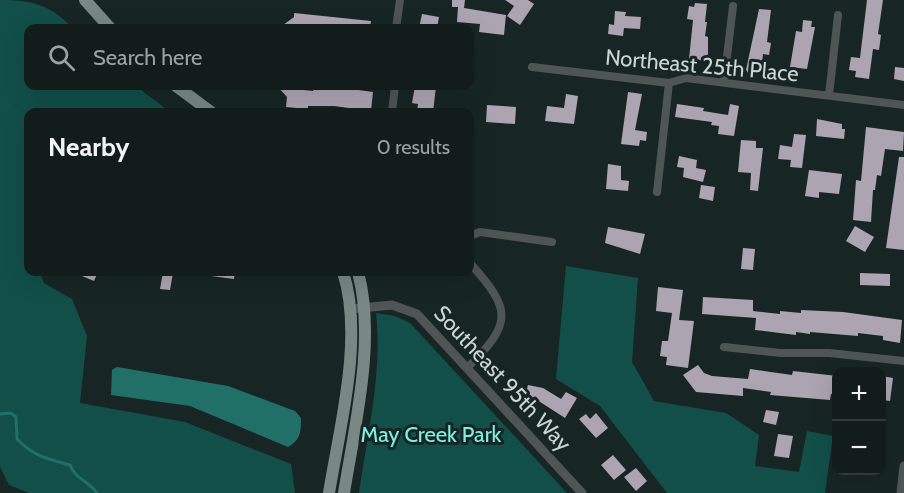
<!DOCTYPE html>
<meta charset="utf-8">
<style>
body{margin:0;font-family:Cabin,sans-serif;background:#1e2928;color:#f1f3f6}
.controls{position:absolute;right:18px;bottom:18px;display:grid;overflow:hidden;border-radius:12px;box-shadow:0 6px 24px #0002}
.controls button{width:54px;height:54px;display:grid;place-items:center;padding:0;border:0;border-bottom:2px solid #303a3a;background:#111c1b;color:#f1f3f6;font:30px sans-serif}
.list{margin:0;padding:0;list-style:none}
h2{display:flex;justify-content:space-between;align-items:center;height:78px;margin:0;padding:0 24px;font-size:26px}
h2 small{font-size:20px;font-weight:400;color:#9ca1a3}
.icon{flex:none;width:33px;height:33px;fill:none;stroke:currentColor;stroke-width:2;stroke-linecap:round;stroke-linejoin:round}
.map{position:relative;flex:none;width:904px;height:493px;overflow:hidden}
.search{position:absolute;background:#111c1b;box-shadow:0 6px 24px #0002;left:24px;top:24px;width:450px;height:66px;display:flex;align-items:center;gap:15px;box-sizing:border-box;padding:0 21px;border-radius:12px;color:#9ca1a3;font-size:22px}
.panel{position:absolute;background:#111c1b;box-shadow:0 6px 24px #0002;left:24px;top:108px;width:450px;height:168px;border-radius:12px}
.map>svg:first-child{display:block}
</style>
<div class="map">
<svg width="904" height="493" viewBox="0 0 904 493">
<rect width="100%" height="100%" fill="#172624"/>
<!-- green -->
<path fill="#124f49" d="M0 0C33 0 50 5 73 28H28V86H136L170 112H28V272H40L44 283 72 299 87 336 80 403 185 422 291 464 295 493H29L9 485 0 467Z
M566 266 638 278 632 362 654 401 726 413 759 435 755 466 799 472 807 431 833 436 825 493H667L600 406 556 379Z
M376 313 395 316 410 323 567 493H359C367 435 383 372 376 313Z"/>
<!-- water -->
<path fill="#217068" d="M117 367 228 386 295 411 301 418C301 431 301 440 288 447L190 406 111 395 112 370Z"/>
<g fill="none" stroke-linecap="round" stroke-linejoin="round">
<!-- stream -->
<path stroke="#217068" stroke-width="3" d="M0 414 11 413 16 417 17 439C33 456 48 459 70 465 75 479 89 481 97 493"/>
</g>
<!-- building -->
<path fill="#ada4b1" d="M452 0H465L464 8 506 15 504 35 479 32 480 24 457 22 458 7H452Z
M505 0H528L534 4 520 25 507 16 514 6Z
M867 0H883L878 34 881 35 879 50 873 49 869 79 855 77 856 71 849 70 851 57 860 58Z
M695 3 707 4 705 22H707L705 36 708 37V61L689 59 693 20 687 19 689 6 694 7Z
M759 9 771 10 767 42 771 43 769 55 763 54 761 74 748 73 746 70Z
M615 11 626 12 625 16 641 17 640 29 624 28 623 36 608 34 609 24 614 25Z
M294 13 371 21 370 28H279L294 17Z
M422 14 439 17 437 28H419Z
M803 20 812 21 811 27H815L807 69 790 67 796 31 802 32Z
M895 67 904 68V81L894 79Z
M277 86H291L294 89 313 91 314 88 331 90V87H359L358 90 373 92 371 111 334 106H308V109L286 107 287 97Z
M415 86 436 87 433 112H417L418 104 412 103Z
M628 92 642 94 635 130 647 132 646 141 640 140 639 146 621 144Z
M566 94 578 96 574 124 545 121 547 106 564 108Z
M677 104 704 108 703 111 728 115 730 104 739 106 734 136 718 134 719 126 711 125 712 122 675 117Z
M487 105 516 107 515 124 486 122Z
M817 119 842 124V129H845L844 139 816 136Z
M866 127 904 132 903 151 885 149 881 176 877 175 875 190H873L871 222 853 220 856 180 861 181Z
M794 134 806 135 802 168 790 167 791 160 778 159 780 145 792 147Z
M741 140 756 141V148H763L758 191 750 190 751 173 738 172Z
M679 156 697 160 696 168 706 170 703 182 683 177 684 168 677 167Z
M899 157H904V250L886 248Z
M608 164 621 166V180L629 181 628 191 606 189Z
M809 170 842 174 839 194 819 192V198L805 196Z
M701 185 715 187 713 201 699 198Z
M855 226 874 237 865 252 846 241Z
M608 227 645 234 640 254 605 243Z
M743 248 755 249 753 270 741 269Z
M72 272H98L94 281Z
M163 272 173 273 170 290 160 289Z
M211 272H235L234 279 211 276Z
M860 273 890 274V286L860 285Z
M658 287 683 290 679 320 694 321 688 368 666 365 667 357 660 356 662 341H668L672 313 656 311Z
M703 297 753 300V311L780 314V311L801 313V310L843 312 902 320 900 343 883 340V336L858 333V336L810 332V334L796 332V335L755 330 756 318 702 314Z
M698 365 704 373 712 376 748 379 750 369 792 375 793 371 837 376V394H831L830 400 770 395 771 392 743 388V396L696 392 683 375Z
M882 376 893 378 890 401 882 400Z
M528 385 543 388 561 399 566 392 577 398 565 418 534 398 525 396Z
M766 410 779 412 776 425 763 422Z
M596 413 608 428 596 438 579 419 586 414 590 419Z
M778 434 793 436 789 458 774 456Z
M613 455 626 470 614 480 601 465Z
M636 468 647 481 636 491 624 477Z"/>
<g fill="none" stroke-linecap="round" stroke-linejoin="round">
<!-- minor -->
<path stroke="#4e5554" stroke-width="8" d="M396 28 400 0
M532 67 669 83 686 78 904 105
M724 82 733 6
M829 95 838 15
M392 112 395 86
M657 192 669 83
M470 236 480 232 552 242
M724 347 781 353H829L904 361
M467 368C513 323 512 310 470 263"/>
<!-- tertiary -->
<path stroke="#4e5554" stroke-width="9" d="M351 309 392 305 417 314 582 493
M901 493 904 466"/>
<!-- primary -->
<path stroke="#798885" stroke-width="12" d="M85 0 110 28
M176 86 211 112
M329 493C340 425 364 337 343 272
M344 493C355 424 376 340 358 272"/>
</g>
<g text-anchor="middle" stroke-width="6" stroke-linejoin="round" paint-order="stroke">
<!-- street labels -->
<g font-size="22" fill="#ccd5d4" stroke="#172624">
<text transform="translate(702 65) rotate(5)" y="8">Northeast 25th Place</text>
<text transform="translate(503 378) rotate(47)" y="8">Southeast 95th Way</text>
</g>
<!-- park labels -->
<g font-size="22" fill="#7eefe1" stroke="#172624">
<text x="431" y="442">May Creek Park</text>
</g>
</g>
</svg>
<div class="controls">
<button>+</button>
<button>−</button>
</div>
<div class="search"><svg class="icon" aria-label="search" viewBox="0 0 24 24"><circle cx="10" cy="10" r="6"/><path d="M15 15l6 6"/></svg>Search here</div>
<section class="panel">
<h2>Nearby<small>0 results</small></h2>
<ul class="list">
</ul>
</section>
</div>
